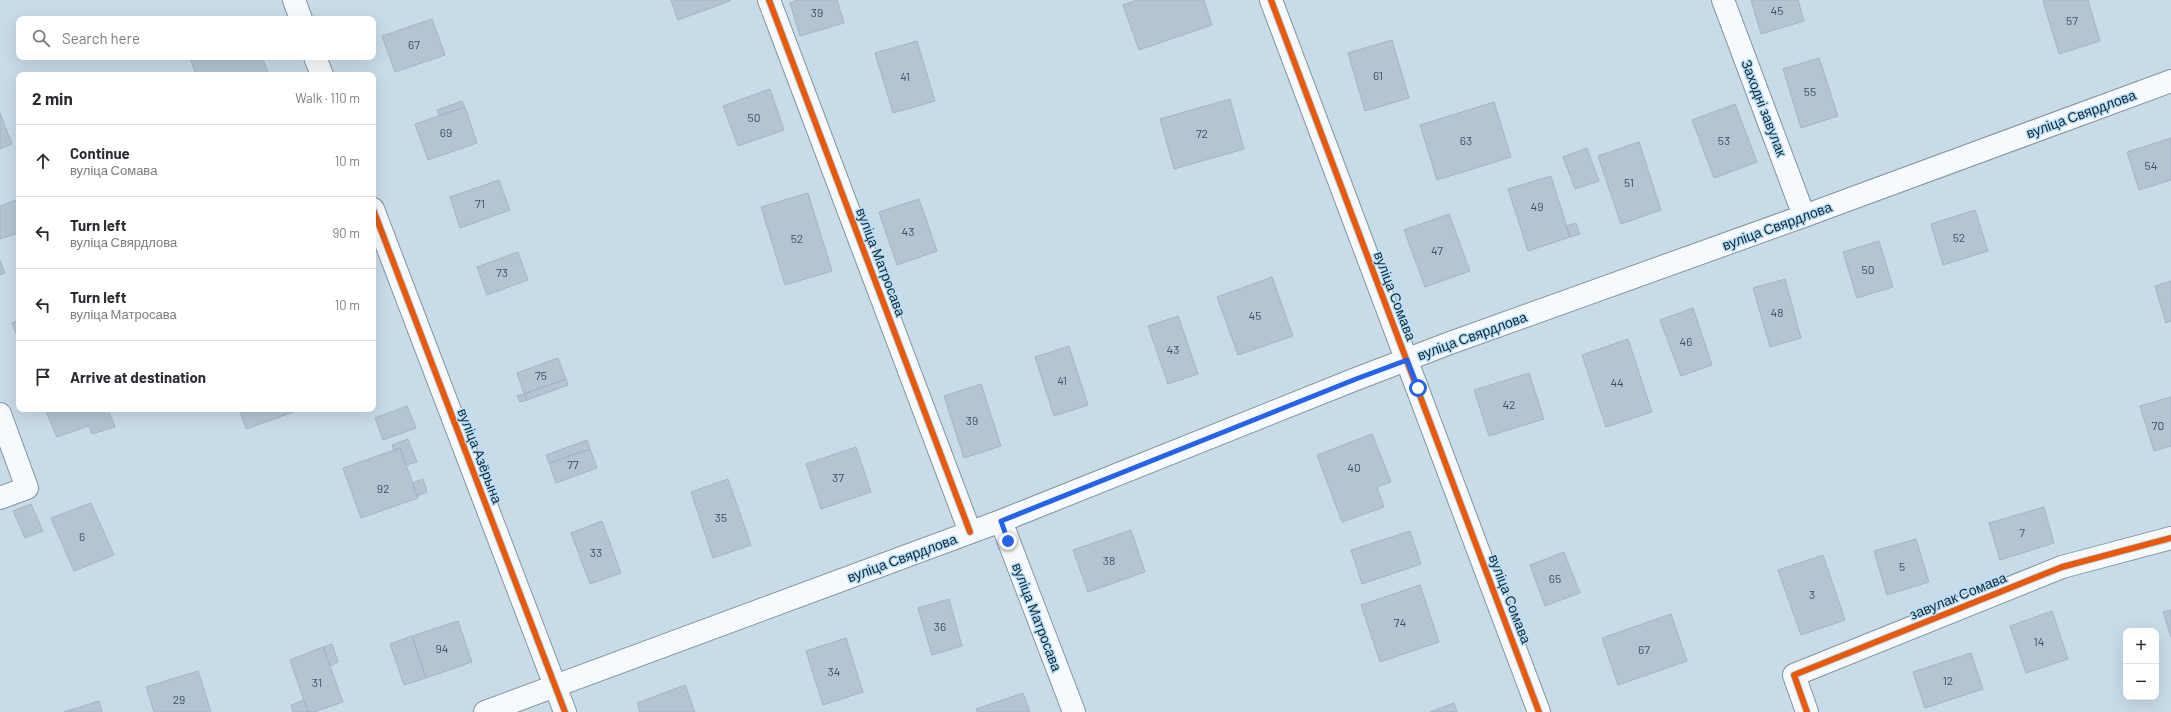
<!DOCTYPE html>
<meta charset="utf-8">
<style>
body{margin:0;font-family:Barlow,sans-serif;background:#f7f7f7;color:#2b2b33}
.controls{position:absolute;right:12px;bottom:12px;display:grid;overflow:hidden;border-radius:8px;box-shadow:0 4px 16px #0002}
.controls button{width:36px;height:36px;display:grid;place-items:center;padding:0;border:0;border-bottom:1px solid #e1e1e2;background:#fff;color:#2b2b33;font:20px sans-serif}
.stop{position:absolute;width:12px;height:12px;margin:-9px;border:3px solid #2563eb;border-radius:50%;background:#fff}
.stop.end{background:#2563eb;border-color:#fff;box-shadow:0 1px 4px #0008}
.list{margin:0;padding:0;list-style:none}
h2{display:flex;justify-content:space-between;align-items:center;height:52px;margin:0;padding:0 16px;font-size:17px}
h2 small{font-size:13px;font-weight:400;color:#7c7c81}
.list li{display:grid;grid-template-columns:26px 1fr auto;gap:12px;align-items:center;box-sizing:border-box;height:72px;padding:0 16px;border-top:1px solid #e1e1e2}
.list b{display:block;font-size:15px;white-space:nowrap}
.list p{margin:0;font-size:13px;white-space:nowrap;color:#7c7c81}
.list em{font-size:13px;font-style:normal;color:#7c7c81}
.icon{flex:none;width:22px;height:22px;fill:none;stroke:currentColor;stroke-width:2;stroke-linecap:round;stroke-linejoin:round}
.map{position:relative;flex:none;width:2171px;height:712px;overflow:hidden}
.search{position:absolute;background:#fff;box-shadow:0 4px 16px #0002;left:16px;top:16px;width:360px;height:44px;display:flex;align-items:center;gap:10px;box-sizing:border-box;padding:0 14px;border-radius:8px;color:#7c7c81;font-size:15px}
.panel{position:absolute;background:#fff;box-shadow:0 4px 16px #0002;left:16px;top:72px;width:360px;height:340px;border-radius:8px}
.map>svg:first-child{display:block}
</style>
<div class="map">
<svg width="2171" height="712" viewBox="0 0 2171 712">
<rect width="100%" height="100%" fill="#c8dbe8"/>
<!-- building -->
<path fill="#b4c4d3" stroke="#a5b4c4" d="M671 0H730V1L678 20Z
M798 0H837L844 23 800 36 790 3Z
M1137 0H1204L1212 25 1139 50 1123 5Z
M1751 0H1798L1804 21 1761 34Z
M2046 0H2088L2100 41 2059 54 2043 1Z
M432 19 445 55 395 72 382 36Z
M1392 40 1409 98 1365 111 1348 53Z
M917 41 935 101 893 113 875 53Z
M190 57H262L269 75H196Z
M1819 58 1838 116 1801 128 1783 69Z
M770 89 784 130 738 146 723 106Z
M1230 99 1244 149 1174 169 1160 119Z
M462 101 465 107 439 116 437 110Z
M1494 102 1511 157 1437 180 1420 125Z
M1735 104 1757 162 1714 178 1692 120Z
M465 107 477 143 428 160 415 124Z
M0 113 12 144 0 149Z
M2171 138V180L2139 190 2127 152Z
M1639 142 1661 210 1621 224 1598 156Z
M1587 148 1599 181 1575 189 1563 157Z
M1551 176 1570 237 1528 251 1508 189Z
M499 180 510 210 460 228 450 197Z
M808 193 832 271 785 285 761 207Z
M19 199V236L18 233 0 239V206Z
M919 199 937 251 897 265 879 212Z
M1975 210 1988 251 1943 265 1931 224Z
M1449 214 1470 271 1425 287 1404 230Z
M1576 223 1580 234 1570 237 1566 226Z
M1879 241 1893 287 1857 298 1843 252Z
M518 252 528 280 487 295 477 267Z
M0 260 5 273 0 275Z
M1272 277 1293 336 1238 355 1217 297Z
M1785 279 1801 338 1770 347 1753 288Z
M2171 281V321L2166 323 2155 286Z
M1693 308 1712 365 1681 376 1660 320Z
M1178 316 1198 374 1168 384 1148 326Z
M19 320V341L12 323Z
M1628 339 1652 412 1606 427 1582 355Z
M1069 346 1088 405 1054 416 1035 357Z
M558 358 566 379 524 394 517 373Z
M1529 373 1544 419 1489 436 1474 390Z
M566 379 568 385 527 400 524 394Z
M981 384 1001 446 964 458 944 396Z
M524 394 527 400 520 402 517 396Z
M2171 397V446L2154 451 2140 406Z
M407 406 416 428 383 440 375 418Z
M45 409H108L115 427 92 434 89 426 57 437Z
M239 409H302L246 429Z
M1372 434 1391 482 1377 487 1384 507 1342 522 1317 455Z
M408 439 417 462 406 465 400 448 394 451 392 445Z
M587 440 590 449 549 463 546 455Z
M856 447 871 492 821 509 806 464Z
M400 448 418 498 361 518 343 468Z
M590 449 597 468 556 483 549 463Z
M423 479 427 492 417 496 412 483Z
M728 479 751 545 713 558 691 492Z
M91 503 114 555 74 571 51 518Z
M31 504 43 531 25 538 13 511Z
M2044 507 2054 543 2000 560 1989 523Z
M602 521 621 573 590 584 571 533Z
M1131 530 1145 572 1088 592 1073 550Z
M1410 531 1421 564 1362 584 1351 550Z
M1916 539 1929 582 1887 595 1874 551Z
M1564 552 1580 593 1545 606 1530 565Z
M1823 555 1845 620 1801 635 1778 570Z
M1420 585 1439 642 1380 662 1361 605Z
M949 599 962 646 932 655 918 608Z
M2171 610V637L2163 612Z
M2052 611 2068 659 2026 673 2010 626Z
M1671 614 1687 661 1618 685 1602 638Z
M458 621 472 662 426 678 412 636Z
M412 636 426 678 404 685 390 644Z
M846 638 863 692 823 705 806 651Z
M332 644 338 662 330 666 323 647Z
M323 647 343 702 314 712H308L290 660Z
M1971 653 1983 689 1925 708 1913 672Z
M198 671 211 712H154L146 687Z
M685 685 695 712H640L637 703Z
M1023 693 1030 712H977L976 709Z
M304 700 308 712H293L291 705Z
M99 701 102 712H64Z
M1454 703 1457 712H1430Z"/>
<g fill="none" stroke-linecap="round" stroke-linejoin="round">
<!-- street casing -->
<g stroke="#8095a1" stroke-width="24">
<path id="street" d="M294 0 301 19
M769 0 970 532
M1723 0 1804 216
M315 57 322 75
M373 209 565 712
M0 414 27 488 0 498
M1001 521 1074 712
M1807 712 1794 675 2062 567 2171 538"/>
</g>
<!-- secondary casing -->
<g stroke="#8095a1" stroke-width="24">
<path id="secondary" d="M1271 0 1539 712
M485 712 1001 521 1356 379 1450 343 1804 216 2171 81"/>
</g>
<!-- path -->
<path stroke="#cad0d4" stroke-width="2.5" stroke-dasharray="1 3" stroke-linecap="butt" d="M1369 406 1391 398"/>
<!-- street -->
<use href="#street" stroke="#f7fafc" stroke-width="22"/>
<!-- secondary -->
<use href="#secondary" stroke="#f7fafc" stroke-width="22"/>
<!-- cycleway casing -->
<g stroke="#badef6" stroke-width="8">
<path id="cycleway" d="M769 0 970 532
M1271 0 1539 712
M373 209 565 712
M1807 712 1794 675 2062 567 2171 538"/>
</g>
<!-- cycleway -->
<use href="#cycleway" stroke="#e8590c" stroke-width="6"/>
</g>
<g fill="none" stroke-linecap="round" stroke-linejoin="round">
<!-- route -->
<path stroke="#2563eb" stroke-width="5" d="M1008 541 1001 521 1356 379 1407 360 1418 388"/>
</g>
<g text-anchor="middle" stroke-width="3" stroke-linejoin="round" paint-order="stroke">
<!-- number labels -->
<g font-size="12" fill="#3b5262">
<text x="1777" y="15">45</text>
<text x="817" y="17">39</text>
<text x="2072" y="25">57</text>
<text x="414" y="49">67</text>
<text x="1378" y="80">61</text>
<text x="905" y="81">41</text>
<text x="1810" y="96">55</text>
<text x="754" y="122">50</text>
<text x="446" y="137">69</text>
<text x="1202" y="138">72</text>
<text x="1466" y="145">63</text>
<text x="1724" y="145">53</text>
<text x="2151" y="170">54</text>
<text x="1629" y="187">51</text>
<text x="480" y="208">71</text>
<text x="1537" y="211">49</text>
<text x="908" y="236">43</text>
<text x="1959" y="242">52</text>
<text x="797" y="243">52</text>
<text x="1437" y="255">47</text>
<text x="1868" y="274">50</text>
<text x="502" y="277">73</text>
<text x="1777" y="317">48</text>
<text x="1255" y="320">45</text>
<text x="1686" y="346">46</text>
<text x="1173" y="354">43</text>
<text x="541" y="380">75</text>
<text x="1062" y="385">41</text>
<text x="1617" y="387">44</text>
<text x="1509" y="409">42</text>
<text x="972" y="425">39</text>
<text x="2158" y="430">70</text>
<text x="573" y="469">77</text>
<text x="1354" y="472">40</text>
<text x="838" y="482">37</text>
<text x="383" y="493">92</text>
<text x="721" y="522">35</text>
<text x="2022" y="537">7</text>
<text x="82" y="541">6</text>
<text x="596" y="557">33</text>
<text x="1109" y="565">38</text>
<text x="1902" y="571">5</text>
<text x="1555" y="583">65</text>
<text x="1812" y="599">3</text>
<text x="1400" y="627">74</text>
<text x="940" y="631">36</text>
<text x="2039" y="646">14</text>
<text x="442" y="653">94</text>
<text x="1644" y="654">67</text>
<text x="834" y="676">34</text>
<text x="1948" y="685">12</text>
<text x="317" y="687">31</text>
<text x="179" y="704">29</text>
</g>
<!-- street labels -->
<g font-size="14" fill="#0e2837" stroke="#badef6">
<text transform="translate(1764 108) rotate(69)" y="5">Заходні завулак</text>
<text transform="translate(2081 114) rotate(-20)" y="5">вуліца Свярдлова</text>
<text transform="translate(1777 226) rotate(-20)" y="5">вуліца Свярдлова</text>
<text transform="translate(881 262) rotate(69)" y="5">вуліца Матросава</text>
<text transform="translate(1395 296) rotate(69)" y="5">вуліца Сомава</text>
<text transform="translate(1472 336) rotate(-20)" y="5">вуліца Свярдлова</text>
<text transform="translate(480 456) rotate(69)" y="5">вуліца Азёрына</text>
<text transform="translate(902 558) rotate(-20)" y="5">вуліца Свярдлова</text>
<text transform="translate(1958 596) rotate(-22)" y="5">завулак Сомава</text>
<text transform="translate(1510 599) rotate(69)" y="5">вуліца Сомава</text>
<text transform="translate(1037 617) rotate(69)" y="5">вуліца Матросава</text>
</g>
</g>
</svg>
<div class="controls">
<button>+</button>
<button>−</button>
</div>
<div class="stop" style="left:1418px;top:388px"></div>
<div class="stop end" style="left:1008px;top:541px"></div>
<div class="search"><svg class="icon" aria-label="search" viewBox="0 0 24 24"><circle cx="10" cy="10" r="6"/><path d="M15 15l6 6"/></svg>Search here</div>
<section class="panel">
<h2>2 min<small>Walk · 110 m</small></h2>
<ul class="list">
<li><svg class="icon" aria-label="ahead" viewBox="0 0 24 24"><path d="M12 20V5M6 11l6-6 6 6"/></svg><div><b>Continue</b><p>вуліца Сомава</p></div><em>10 m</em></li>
<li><svg class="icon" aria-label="left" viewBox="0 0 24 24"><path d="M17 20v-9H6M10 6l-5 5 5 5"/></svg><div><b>Turn left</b><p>вуліца Свярдлова</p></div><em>90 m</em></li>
<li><svg class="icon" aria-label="left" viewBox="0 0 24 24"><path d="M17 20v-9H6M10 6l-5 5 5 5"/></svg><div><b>Turn left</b><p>вуліца Матросава</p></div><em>10 m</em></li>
<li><svg class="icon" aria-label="arrive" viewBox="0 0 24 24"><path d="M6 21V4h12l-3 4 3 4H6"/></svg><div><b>Arrive at destination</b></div></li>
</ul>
</section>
</div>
